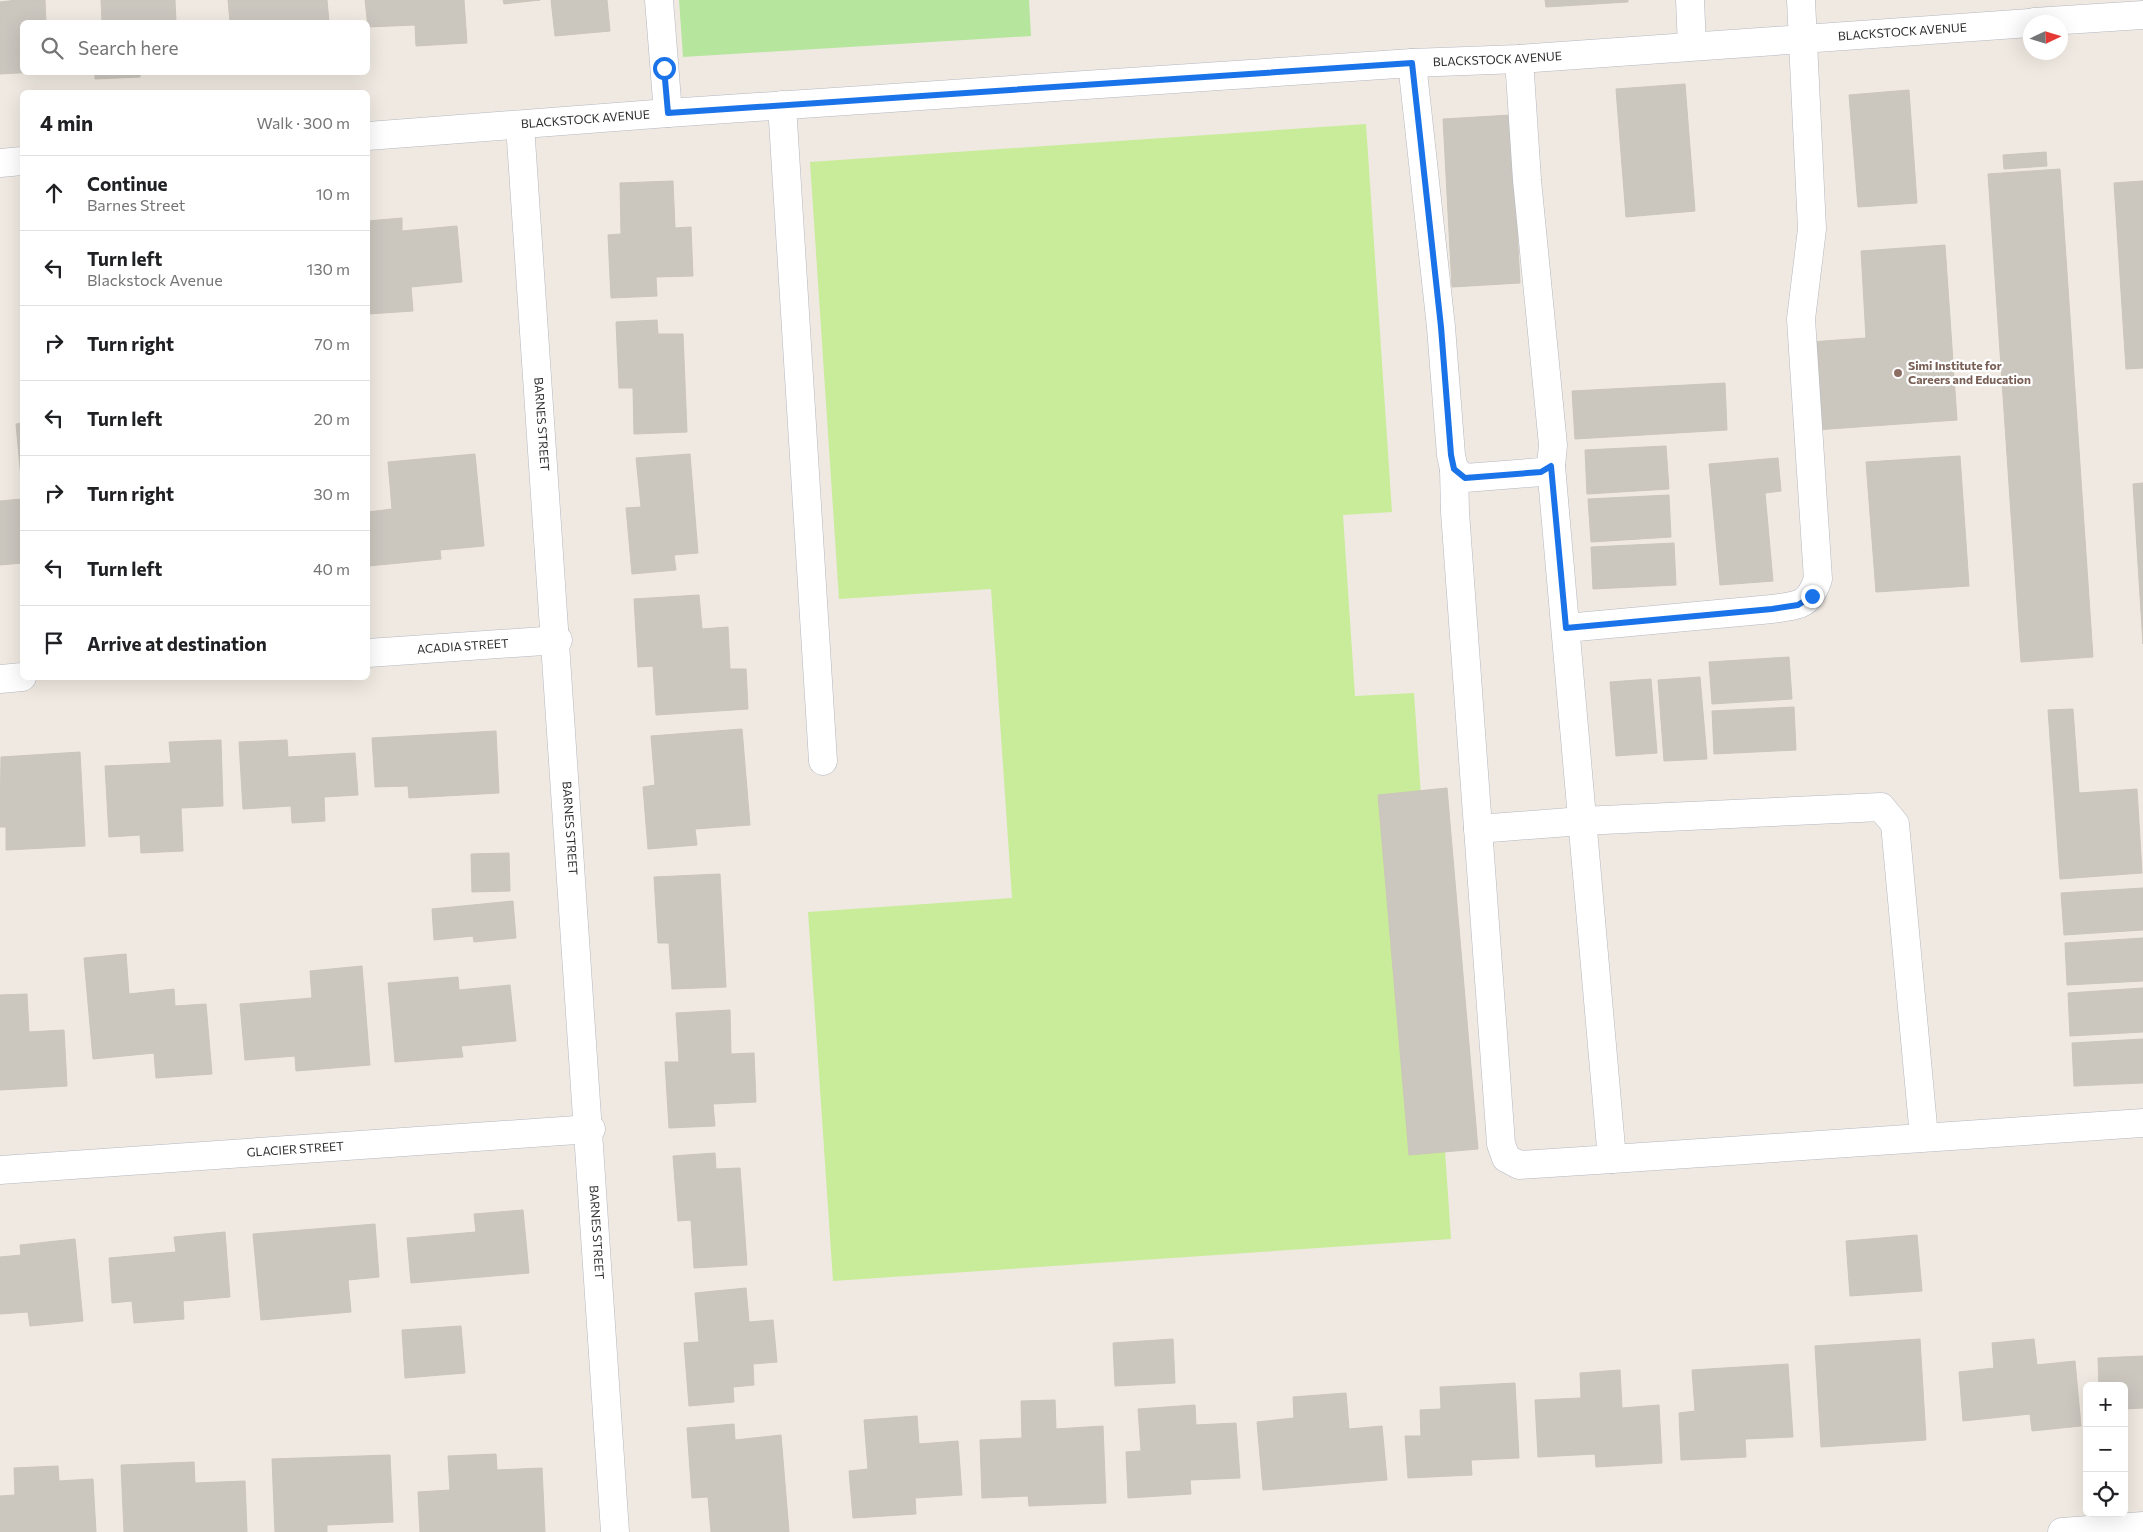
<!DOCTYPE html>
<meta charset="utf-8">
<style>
body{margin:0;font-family:Commissioner,sans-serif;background:#f2f2f2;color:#202124}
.controls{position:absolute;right:15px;bottom:15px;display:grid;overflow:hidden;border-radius:8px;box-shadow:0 5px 20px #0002}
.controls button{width:45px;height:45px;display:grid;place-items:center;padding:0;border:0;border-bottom:1px solid #e0e0e0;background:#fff;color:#202124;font:25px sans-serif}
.compass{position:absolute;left:2023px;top:15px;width:45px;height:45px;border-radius:50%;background:#fff;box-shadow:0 5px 20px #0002;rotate:86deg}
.stop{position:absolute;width:15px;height:15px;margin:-11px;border:4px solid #1a73e8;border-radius:50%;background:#fff}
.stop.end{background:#1a73e8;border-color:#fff;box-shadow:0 1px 5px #0008}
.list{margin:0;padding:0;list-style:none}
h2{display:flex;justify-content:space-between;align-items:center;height:65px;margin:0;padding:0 20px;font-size:21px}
h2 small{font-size:16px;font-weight:400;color:#757577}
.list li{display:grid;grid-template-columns:32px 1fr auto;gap:15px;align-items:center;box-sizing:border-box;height:75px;padding:0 20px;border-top:1px solid #e0e0e0}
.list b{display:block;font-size:19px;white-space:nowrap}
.list p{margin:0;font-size:16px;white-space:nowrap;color:#757577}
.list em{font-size:16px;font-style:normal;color:#757577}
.icon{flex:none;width:28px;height:28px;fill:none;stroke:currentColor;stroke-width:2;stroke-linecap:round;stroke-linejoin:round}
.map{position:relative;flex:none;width:2143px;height:1532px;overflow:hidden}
.search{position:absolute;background:#fff;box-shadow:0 5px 20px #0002;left:20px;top:20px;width:350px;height:55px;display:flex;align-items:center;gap:12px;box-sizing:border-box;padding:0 18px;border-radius:8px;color:#757577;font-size:19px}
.panel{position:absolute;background:#fff;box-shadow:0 5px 20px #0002;left:20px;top:90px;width:350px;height:590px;border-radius:8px}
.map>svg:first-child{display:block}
</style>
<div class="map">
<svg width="2143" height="1532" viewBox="0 0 2143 1532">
<rect width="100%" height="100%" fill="#efe9e1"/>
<!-- green -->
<path fill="#b6e59e" d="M679 0H1029L1031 36 683 57Z"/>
<!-- pitch -->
<path fill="#c9ec9a" d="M1366 124 1392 512 1343 515 1355 696 1414 693 1451 1239 833 1281 808 912 1012 898 991 589 839 599 810 162Z"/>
<!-- building -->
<path fill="#cbc7bf" stroke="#cbc5ba" d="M17 0H45L46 22H22V72H36L0 74V2Z
M101 0H175L176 22H102Z
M228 0H327L329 22H230Z
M365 0H464L467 43 416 46 415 25 368 27Z
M503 0H540L504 4Z
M551 0H607L610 31 555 36Z
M1545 0H1628V2L1546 7Z
M95 72H140V77L95 79Z
M1685 84 1695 211 1626 217 1616 89Z
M1909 90 1917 203 1858 207 1849 95Z
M1511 115 1520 283 1452 287 1443 119Z
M2046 152 2047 166 2004 169 2003 155Z
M2060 169 2093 657 2021 662 1988 174Z
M673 181 675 228 691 227 693 276 656 277 657 296 611 298 608 235 621 234 620 183Z
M2143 181V368L2126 369 2114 183Z
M402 218V231L457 226 462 282 411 287 413 311 368 314V221Z
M1945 245 1957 420 1815 430 1810 342 1866 338 1861 251Z
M657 320 658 334H683L687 432 634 434 633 388H619L616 322Z
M1725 383 1727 430 1575 439 1572 391Z
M22 423V478H21L16 424Z
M1666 446 1669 489 1587 494 1585 450Z
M475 454 484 546 440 550 441 559 368 566V512L392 509 388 462Z
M690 454 698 553 674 555 676 570 632 574 626 508 641 507 636 458Z
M1960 456 1969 586 1876 592 1866 462Z
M1778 458 1781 491 1765 493 1773 581 1720 585 1709 464Z
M2143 483V644L2133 484Z
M1669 495 1671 537 1591 542 1588 499Z
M22 499V563L0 565V501Z
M1674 543 1676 585 1593 589 1591 547Z
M699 595 702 629 728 627 730 669H746L748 709 656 715 653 666 638 667 634 599Z
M1789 657 1792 699 1712 704 1709 662Z
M1700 677 1707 759 1664 761 1658 680Z
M1651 679 1657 753 1616 756 1610 682Z
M1794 707 1796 750 1714 754 1712 711Z
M2073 709 2079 793 2137 789 2142 873 2060 879 2048 710Z
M742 729 750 825 695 829 697 845 648 849 643 787 655 785 651 736Z
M496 731 499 793 409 798 408 786 375 787 372 738Z
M221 740 223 806 181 808 183 851 141 853 140 835 109 837 105 766 171 763 169 742Z
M287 740 288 757 355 753 358 795 324 797 325 821 292 823 291 806 243 809 239 742Z
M80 752 85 846 6 850V827H0L1 757Z
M1447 788 1478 1149 1409 1155 1378 795Z
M509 853 510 891 472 892 471 854Z
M720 874 726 987 672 989 669 943H658L654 877Z
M2143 888V930L2064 935 2061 893Z
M513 901 516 938 474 942 473 936 434 940 432 909Z
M2143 938V981L2067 985 2065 943Z
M126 954 129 994 174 989 175 1006 206 1004 212 1074 156 1078 154 1053 93 1059 84 958Z
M362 966 370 1065 296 1071 295 1056 245 1060 240 1004 312 998 310 971Z
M458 977 459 990 510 985 516 1041 461 1046 463 1057 395 1062 388 983Z
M2143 988V1032L2070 1036 2068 993Z
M27 994 29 1032 64 1030 67 1086 0 1090V995Z
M730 1010 731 1054 754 1053 756 1102 713 1104 715 1126 669 1128 665 1062H679L676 1013Z
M2143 1039V1083L2074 1086 2072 1043Z
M715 1153 716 1169 740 1168 747 1265 694 1268 691 1220 678 1221 673 1156Z
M523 1210 529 1273 411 1283 407 1238 476 1232 474 1214Z
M375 1224 379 1277 348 1280 351 1312 261 1320 253 1234Z
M225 1232 230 1297 183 1301 184 1319 134 1323 132 1301 112 1303 109 1258 176 1252 174 1237Z
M1917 1235 1922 1291 1850 1296 1846 1241Z
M75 1239 83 1321 30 1326 28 1312 0 1314V1257L21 1255 20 1245Z
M746 1288 749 1322 773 1320 777 1362 753 1364 754 1385 733 1387 734 1402 689 1406 684 1343 699 1342 695 1293Z
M461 1326 465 1373 405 1378 402 1330Z
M1173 1339 1175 1383 1115 1386 1113 1343Z
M1920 1339 1926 1440 1821 1447 1815 1346Z
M2034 1339 2037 1365 2075 1361 2081 1426 2032 1431 2030 1414 1963 1421 1959 1372 1994 1368 1992 1343Z
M2143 1356V1408L2124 1409V1386H2099L2098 1358Z
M1788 1364 1793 1437 1745 1439 1746 1457 1681 1460 1679 1413 1695 1411 1692 1370Z
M1620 1370 1622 1408 1659 1405 1662 1463 1596 1467 1595 1454 1538 1457 1535 1400 1581 1398 1580 1373Z
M1515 1383 1519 1458 1471 1460 1472 1475 1408 1478 1405 1436H1421L1420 1410 1441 1409 1440 1387Z
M1346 1393 1349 1429 1382 1426 1387 1480 1263 1490 1257 1422 1294 1418 1293 1397Z
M1055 1400 1056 1429 1103 1426 1106 1503 1029 1506 1028 1496 982 1498 980 1440 1022 1438 1021 1401Z
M1195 1405 1196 1425 1236 1423 1240 1478 1190 1480 1191 1494 1128 1498 1126 1452 1141 1451 1138 1409Z
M917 1416 919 1444 958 1441 962 1495 915 1498 916 1514 853 1518 849 1471 868 1469 864 1420Z
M734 1424 735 1440 781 1435 789 1532H711L708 1497 692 1498 687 1428Z
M496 1454 497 1470 542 1468 545 1532H420L418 1492 450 1490 448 1456Z
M390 1455 393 1522 327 1525V1532H275L272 1459Z
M194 1462 195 1483 245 1481 247 1532H124L121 1465Z
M58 1466 59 1481 93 1479 96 1532H0V1496L15 1495 14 1468Z"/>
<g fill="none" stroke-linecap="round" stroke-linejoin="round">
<!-- minor casing -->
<g stroke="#b4b7c1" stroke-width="29">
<g id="minor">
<path d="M659 0 668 113"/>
<path d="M1690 0 1692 46"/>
<path d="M2034 22 2143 15"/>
<path d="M1412 63 1441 327 1451 455 1454 469 1465 478 1541 472 1551 466 1553 445 1527 180 1519 59"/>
<path d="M782 105 823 761"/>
<path id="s1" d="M520 125C554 594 587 1063 615 1532"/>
<path id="s2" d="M368 136 668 113 1412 63 1519 59 2030 23"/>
<path d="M0 163 22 161"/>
<path d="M1454 469 1455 512 1501 1144 1506 1158 1519 1165 1612 1159 1551 466"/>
<path d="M1566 628 1772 609C1799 605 1808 607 1818 579L1801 319 1812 229 1801 0"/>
<path id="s3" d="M368 653 558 640"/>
<path d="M0 679 22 677"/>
<path d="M1478 829 1582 821 1881 807 1895 824 1924 1137"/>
<path d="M1612 1159 2143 1123"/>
<path id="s4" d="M0 1170 591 1129"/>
<path d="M2062 1532 2143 1526"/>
</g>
</g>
<!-- minor -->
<use href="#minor" stroke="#fff" stroke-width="28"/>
</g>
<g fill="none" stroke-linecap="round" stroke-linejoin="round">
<!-- route -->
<path stroke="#1a73e8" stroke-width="6" d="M664 68 668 113 1412 63 1441 327 1451 455 1454 469 1465 478 1541 472 1551 466 1566 628 1772 609 1798 605 1812 596"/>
</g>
<!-- markers -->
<circle fill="#8d6e63" stroke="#fff" stroke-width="2" cx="1898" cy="373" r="5"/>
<g text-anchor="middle" stroke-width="4.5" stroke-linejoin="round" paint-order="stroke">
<!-- street labels -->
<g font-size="12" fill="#2e2e2e" stroke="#fff">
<text dy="4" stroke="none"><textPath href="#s2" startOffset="1538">BLACKSTOCK AVENUE</textPath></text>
<text dy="4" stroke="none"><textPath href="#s2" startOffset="1132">BLACKSTOCK AVENUE</textPath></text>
<text dy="4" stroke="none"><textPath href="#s2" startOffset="218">BLACKSTOCK AVENUE</textPath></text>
<text dy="4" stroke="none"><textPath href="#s1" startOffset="300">BARNES STREET</textPath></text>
<text dy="4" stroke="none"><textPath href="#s3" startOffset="95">ACADIA STREET</textPath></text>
<text dy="4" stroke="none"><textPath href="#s1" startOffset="705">BARNES STREET</textPath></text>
<text dy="4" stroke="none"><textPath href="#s4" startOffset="296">GLACIER STREET</textPath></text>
<text dy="4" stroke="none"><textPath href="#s1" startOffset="1110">BARNES STREET</textPath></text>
</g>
<!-- education labels -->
<g font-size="12" font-weight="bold" fill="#785e54" stroke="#fff" text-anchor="start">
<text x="1908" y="370">Simi Institute for<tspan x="1908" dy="14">Careers and Education</tspan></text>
</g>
</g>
</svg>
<div class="controls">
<button>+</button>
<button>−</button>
<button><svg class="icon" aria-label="locate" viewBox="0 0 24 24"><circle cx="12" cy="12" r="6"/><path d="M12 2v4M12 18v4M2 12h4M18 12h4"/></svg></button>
</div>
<svg class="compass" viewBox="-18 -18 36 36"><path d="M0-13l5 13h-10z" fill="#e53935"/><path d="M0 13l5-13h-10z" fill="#757577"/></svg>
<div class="stop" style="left:664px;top:68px"></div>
<div class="stop end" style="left:1812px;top:596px"></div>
<div class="search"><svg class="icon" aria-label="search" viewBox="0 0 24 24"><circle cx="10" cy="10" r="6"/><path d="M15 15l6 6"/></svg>Search here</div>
<section class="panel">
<h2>4 min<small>Walk · 300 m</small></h2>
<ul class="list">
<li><svg class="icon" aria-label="ahead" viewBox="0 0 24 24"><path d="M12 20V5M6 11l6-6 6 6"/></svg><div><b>Continue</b><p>Barnes Street</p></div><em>10 m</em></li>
<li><svg class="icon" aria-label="left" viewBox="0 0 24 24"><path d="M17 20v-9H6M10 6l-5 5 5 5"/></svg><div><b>Turn left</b><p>Blackstock Avenue</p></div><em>130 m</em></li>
<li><svg class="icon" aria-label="right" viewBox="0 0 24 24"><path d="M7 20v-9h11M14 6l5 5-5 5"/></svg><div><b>Turn right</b></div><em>70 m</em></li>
<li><svg class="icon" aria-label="left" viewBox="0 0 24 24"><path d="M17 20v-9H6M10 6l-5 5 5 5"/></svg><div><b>Turn left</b></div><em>20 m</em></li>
<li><svg class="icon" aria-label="right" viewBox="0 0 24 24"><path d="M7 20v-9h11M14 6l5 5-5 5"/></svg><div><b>Turn right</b></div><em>30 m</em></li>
<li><svg class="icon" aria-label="left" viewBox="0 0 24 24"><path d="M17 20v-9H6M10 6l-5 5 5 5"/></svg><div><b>Turn left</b></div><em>40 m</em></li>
<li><svg class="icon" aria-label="arrive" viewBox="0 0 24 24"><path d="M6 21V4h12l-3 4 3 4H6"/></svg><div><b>Arrive at destination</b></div></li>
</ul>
</section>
</div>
